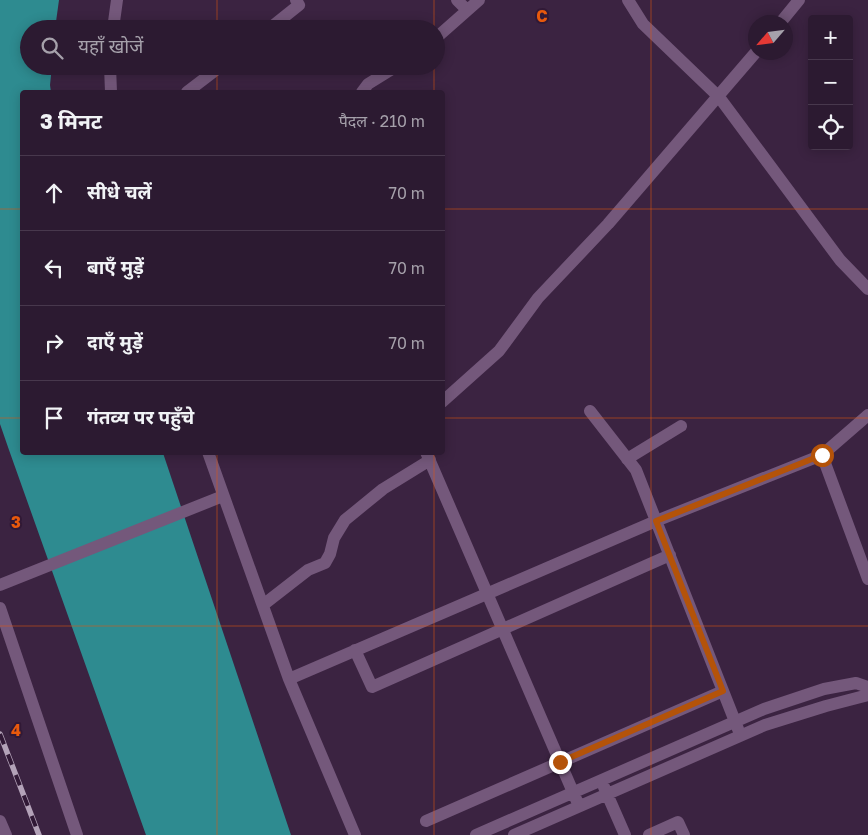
<!DOCTYPE html>
<html lang="hi">
<meta charset="utf-8">
<style>
body{margin:0;font-family:"Golos Text","Noto Sans Devanagari",sans-serif;background:#38273d;color:#f1f3f6}
.controls{position:absolute;right:15px;top:15px;display:grid;overflow:hidden;border-radius:5px;box-shadow:0 2px 12px #0003}
.controls button{width:45px;height:45px;display:grid;place-items:center;padding:0;border:0;border-bottom:1px solid #48384d;background:#2c1a31;color:#f1f3f6;font:25px sans-serif}
.compass{position:absolute;left:748px;top:15px;width:45px;height:45px;border-radius:50%;background:#2c1a31;box-shadow:0 2px 12px #0003;rotate:242deg}
.stop{position:absolute;width:15px;height:15px;margin:-11px;border:4px solid #b45309;border-radius:50%;background:#fff}
.stop.end{background:#b45309;border-color:#fff;box-shadow:0 1px 5px #0008}
.list{margin:0;padding:0;list-style:none}
h2{display:flex;justify-content:space-between;align-items:center;height:65px;margin:0;padding:0 20px;font-size:21px}
h2 small{font-size:16px;font-weight:400;color:#a6a1ab}
.list li{display:grid;grid-template-columns:32px 1fr auto;gap:15px;align-items:center;box-sizing:border-box;height:75px;padding:0 20px;border-top:1px solid #48384d}
.list b{display:block;font-size:19px;white-space:nowrap}
.list em{font-size:16px;font-style:normal;color:#a6a1ab}
.icon{flex:none;width:28px;height:28px;fill:none;stroke:currentColor;stroke-width:2;stroke-linecap:round;stroke-linejoin:round}
.map{position:relative;flex:none;width:868px;height:835px;overflow:hidden}
.search{position:absolute;background:#2c1a31;box-shadow:0 2px 12px #0003;left:20px;top:20px;width:425px;height:55px;display:flex;align-items:center;gap:12px;box-sizing:border-box;padding:0 18px;border-radius:28px;color:#a6a1ab;font-size:19px}
.panel{position:absolute;background:#2c1a31;box-shadow:0 2px 12px #0003;left:20px;top:90px;width:425px;height:365px;border-radius:5px}
.map>svg:first-child{display:block}
</style>
<div class="map">
<svg width="868" height="835" viewBox="0 0 868 835">
<rect width="100%" height="100%" fill="#3b2341"/>
<!-- water -->
<path fill="#2e8b90" d="M0 0H59L55 29H29V66H52L50 85 51 92H22V452L163 453 291 835H146L9 450 0 424Z"/>
<g fill="none" stroke-linecap="round" stroke-linejoin="round">
<!-- minor -->
<path stroke="#74587b" stroke-width="12" d="M457 0 467 10
M628 0 643 24 719 97 840 260 868 289
M781 22 799 0
M113 29 117 0
M269 29 299 5 296 0
M436 38 479 0
M110 66 111 92
M187 92 221 66
M362 92 368 84 397 66
M442 402 499 351 538 298 608 224 756 52
M590 411 636 470 738 729
M208 452 289 679 355 835
M426 452 579 806
M822 455 868 415
M627 459 681 426
M0 585 223 496
M263 605 308 570 325 563 330 554 334 538 345 520 383 489 430 460
M0 608 77 835
M355 650 372 687 670 555
M289 679 656 521 822 455 868 579
M604 787 625 835
M0 821 6 835
M426 821 723 691
M476 835 764 709 824 689 856 683 868 687
M514 835 765 725 826 706 868 695
M649 835 678 822 684 835"/>
<!-- rail casing -->
<g stroke="#b3a2b8" stroke-width="5.5">
<path id="rail" d="M0 734 39 835"/>
</g>
<!-- rail -->
<use href="#rail" stroke="#311936" stroke-width="4" stroke-dasharray="11" stroke-linecap="butt"/>
</g>
<g fill="none" stroke-linecap="round" stroke-linejoin="round">
<!-- route -->
<path stroke="#b45309" stroke-width="6" d="M560 762 723 691 656 521 822 455"/>
</g>
<!-- grid -->
<path fill="none" stroke="#e8590c" stroke-width="1" stroke-opacity="0.55" d="M217 0V29M434 0V29M651 0V835M217 66V92M434 66V92M0 209H22M442 209H868M0 418H22M442 418H868M217 452V835M434 452V835M0 626H868"/>
<g font-size="16" text-anchor="middle" font-weight="bold" fill="#e8590c" stroke="#311936" stroke-width="4" stroke-linejoin="round" paint-order="stroke">
<text x="542" y="22">C</text>
<text x="16" y="528">3</text>
<text x="16" y="736">4</text>
</g>
</svg>
<div class="controls">
<button>+</button>
<button>−</button>
<button><svg class="icon" aria-label="locate" viewBox="0 0 24 24"><circle cx="12" cy="12" r="6"/><path d="M12 2v4M12 18v4M2 12h4M18 12h4"/></svg></button>
</div>
<svg class="compass" viewBox="-18 -18 36 36"><path d="M0-13l5 13h-10z" fill="#e53935"/><path d="M0 13l5-13h-10z" fill="#a6a1ab"/></svg>
<div class="stop" style="left:822px;top:455px"></div>
<div class="stop end" style="left:560px;top:762px"></div>
<div class="search"><svg class="icon" aria-label="search" viewBox="0 0 24 24"><circle cx="10" cy="10" r="6"/><path d="M15 15l6 6"/></svg>यहाँ खोजें</div>
<section class="panel">
<h2>3 मिनट<small>पैदल · 210 m</small></h2>
<ul class="list">
<li><svg class="icon" aria-label="ahead" viewBox="0 0 24 24"><path d="M12 20V5M6 11l6-6 6 6"/></svg><div><b>सीधे चलें</b></div><em>70 m</em></li>
<li><svg class="icon" aria-label="left" viewBox="0 0 24 24"><path d="M17 20v-9H6M10 6l-5 5 5 5"/></svg><div><b>बाएँ मुड़ें</b></div><em>70 m</em></li>
<li><svg class="icon" aria-label="right" viewBox="0 0 24 24"><path d="M7 20v-9h11M14 6l5 5-5 5"/></svg><div><b>दाएँ मुड़ें</b></div><em>70 m</em></li>
<li><svg class="icon" aria-label="arrive" viewBox="0 0 24 24"><path d="M6 21V4h12l-3 4 3 4H6"/></svg><div><b>गंतव्य पर पहुँचे</b></div></li>
</ul>
</section>
</div>
